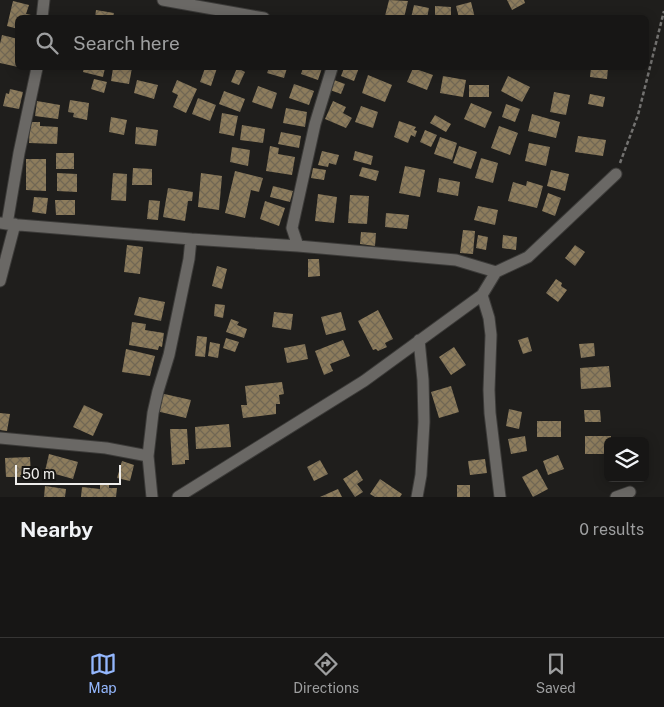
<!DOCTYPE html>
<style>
body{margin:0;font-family:"Public Sans",sans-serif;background:#242322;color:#f1f3f6}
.controls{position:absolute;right:15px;bottom:15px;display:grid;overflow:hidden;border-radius:8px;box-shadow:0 2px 12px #0003}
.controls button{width:45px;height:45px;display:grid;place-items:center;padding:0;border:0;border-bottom:1px solid #363534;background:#171615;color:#f1f3f6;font:25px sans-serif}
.scale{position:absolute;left:15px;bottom:12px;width:106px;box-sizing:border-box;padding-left:5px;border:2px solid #efeeec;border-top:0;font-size:14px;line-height:18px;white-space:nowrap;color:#efeeec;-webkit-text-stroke:4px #161513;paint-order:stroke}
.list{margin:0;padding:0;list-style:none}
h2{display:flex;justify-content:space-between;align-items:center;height:65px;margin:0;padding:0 20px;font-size:21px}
h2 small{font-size:16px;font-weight:400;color:#9e9fa0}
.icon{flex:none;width:28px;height:28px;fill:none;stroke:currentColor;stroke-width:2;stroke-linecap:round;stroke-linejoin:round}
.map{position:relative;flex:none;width:664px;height:497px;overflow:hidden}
.search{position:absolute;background:#171615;box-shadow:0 2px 12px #0003;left:15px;right:15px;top:15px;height:55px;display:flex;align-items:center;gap:12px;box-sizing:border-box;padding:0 18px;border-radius:8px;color:#9e9fa0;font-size:19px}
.sheet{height:140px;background:#171615}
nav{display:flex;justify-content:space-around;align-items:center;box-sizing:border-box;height:70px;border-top:1px solid #363534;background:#171615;font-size:14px;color:#9e9fa0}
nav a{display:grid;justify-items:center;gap:2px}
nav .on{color:#94b7fd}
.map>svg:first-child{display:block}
</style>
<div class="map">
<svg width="664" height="497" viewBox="0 0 664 497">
<defs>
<pattern id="building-cross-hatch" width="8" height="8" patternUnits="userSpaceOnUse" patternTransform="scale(1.25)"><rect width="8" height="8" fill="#8d7c5c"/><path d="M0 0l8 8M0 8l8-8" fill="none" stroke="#716754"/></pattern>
</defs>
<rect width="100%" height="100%" fill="#1f1e1c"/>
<!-- building -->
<path fill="url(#building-cross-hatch)" d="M389 0 408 1 404 18H389L385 16Z
M507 0H524L525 3 512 10Z
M13 1 29 5 26 14 31 15 30 18H18V29L7 26Z
M471 2 475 18H459L456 6Z
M414 5 429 8 427 18H411Z
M435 6 451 7V18H435Z
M96 10 114 13 113 18H95Z
M2 35 18 39V67L0 63V44Z
M84 68H105L103 77 83 72Z
M113 68H132L129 84 111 81Z
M205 68H217L211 86 200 82Z
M237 68 245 72 239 85 231 82Z
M269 68H287L284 78 267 73Z
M303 68H322L318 80 301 74Z
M344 68H359L354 81 341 76Z
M413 68 433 75 427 90 407 82Z
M591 68H608L607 79 590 77Z
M368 75 392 85 385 102 362 93Z
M443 76 466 80 463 97 440 93Z
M508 76 530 87 522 102 501 91Z
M94 79 107 82 104 93 91 89Z
M137 80 158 85 154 99 134 93Z
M177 80 197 89 186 113 173 107 178 95 172 92Z
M334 80 345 84 341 94 330 90Z
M294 84 314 91 309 105 289 98Z
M469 85H489V97H469Z
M258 86 277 93 272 109 252 102Z
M10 89 23 92 19 109 3 106 6 93 9 94Z
M224 91 245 99 240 112 219 104Z
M554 92 570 95 566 115 550 112Z
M590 94 605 97 603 107 588 104Z
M198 98 216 105 210 121 192 114Z
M70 100 89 103 87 120 73 117 74 113 68 112Z
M37 101 60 105 58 119 35 116Z
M333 101 346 107 343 113 352 118 346 128 325 119Z
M471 103 492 112 485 128 464 119Z
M506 104 520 109 515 122 502 117Z
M361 106 378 112 373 128 355 122Z
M286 108 307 112 305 127 283 123Z
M222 113 238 116 234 136 219 133Z
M532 114 560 122 556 138 528 131Z
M435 115 451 124 446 132 430 123Z
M111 117 127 120 124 135 109 132Z
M399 121 416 127 414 130 417 131 415 137 411 135 408 143 394 137Z
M30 122H40V126L58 127 57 144 29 143Z
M242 125 265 129 263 143 240 140Z
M499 126 518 133 510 155 491 148Z
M136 127 158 130 156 146 135 144Z
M425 130 437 135 431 147 420 142Z
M281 132 301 136 299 148 278 144Z
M578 136 606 140 603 156 575 152Z
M440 137 457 143 452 160 434 154Z
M529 143 550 147 546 166 525 161Z
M270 146 279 148 278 154 295 157 292 175 266 171Z
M459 146 477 152 471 169 453 163Z
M232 147 250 150 248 166 230 162Z
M322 151 339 155 336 165 329 163 328 167 318 165Z
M355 151 373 156 371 165 353 160Z
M56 153H74V169H56Z
M481 158 498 163 493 183 475 178Z
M26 159H46V191L26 190Z
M405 166 425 170 420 197 399 193Z
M362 167 379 171 376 181 359 176Z
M133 168 152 169V185H132Z
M313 168 326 170 324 180 311 178Z
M551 170 569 174 565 191 547 186Z
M235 171 263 178 259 192 251 190 245 218 225 213Z
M57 173 77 174V192L57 191Z
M113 173 127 174 126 201 111 200Z
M201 173 222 176 219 210 198 207Z
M439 178 460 182 458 196 437 192Z
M527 181 543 186 537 208 508 201 513 182 526 186Z
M273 186 293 191 290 202 270 197Z
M168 188 193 192 192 201H188L185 221 163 217Z
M548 193 561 198 555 216 542 211Z
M318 194 337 197 334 223 315 221Z
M350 195 369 196 367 224 348 223Z
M34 197 48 198 46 214 32 212Z
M55 200H75V215H56Z
M149 200 160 201 158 220 147 219Z
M265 201 285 208 279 226 260 219Z
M478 206 498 210 495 225 474 220Z
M386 213 409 215 407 229 385 227Z
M463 230 475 231 473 254 460 253Z
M361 232 376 233 375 246 360 244Z
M478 235 488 237 486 250 476 248Z
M503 235 517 237 516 250 502 248Z
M127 245 143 247 140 274 124 272Z
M575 245 585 252 575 266 565 258Z
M308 259H319L320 276 308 277Z
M217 266 227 269 222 289 212 286Z
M556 279 562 283 561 286 567 290 558 302 546 293Z
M139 297 165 302 161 321 134 315Z
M215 304 225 305 223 318 214 316Z
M378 310 393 339 385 343 387 347 378 351 376 349 373 350 358 321Z
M274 312 293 314 291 330 272 327Z
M341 312 346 330 326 335 321 317Z
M231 319 239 322 237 325 247 329 244 338 226 332Z
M132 322 146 324 145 330 164 333 162 347 159 346 158 350 129 345Z
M197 336 207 337 205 357 195 356Z
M528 337 532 351 523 354 518 340Z
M226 338 239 342 235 352 223 348Z
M343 340 350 356 330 364 333 371 324 375 315 351Z
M210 342 220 344 218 358 208 356Z
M594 343 595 356 581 358 579 344Z
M305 344 308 359 287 363 284 348Z
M454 347 466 365 451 375 439 357Z
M126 349 155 356 150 376 122 372Z
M609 366 611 387 581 389 580 368Z
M282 382 284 394 279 395 280 404H276V414L243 418 241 405H247L245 386Z
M451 386 459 412 439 418 431 392Z
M160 393 191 400 186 418 156 411Z
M84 405 103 414 93 436 73 427Z
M509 409 522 412 519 429 506 426Z
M584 410H600L601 422H585Z
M0 413 10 414 7 431 0 430Z
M537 421H561V437H537Z
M229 424 231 447 196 449 195 427Z
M170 429H187L189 460H185V464L172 465Z
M525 436 527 451 511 454 508 439Z
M585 436H611V441H608V454H585Z
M49 454 78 462 73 479 45 471Z
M558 455 564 469 548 475 543 461Z
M30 457 31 477H6L5 458Z
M485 459 487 473 470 475 468 461Z
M320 460 328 474 314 481 307 467Z
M122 461 134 465 130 481 117 478Z
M537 469 548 489 533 497 522 477Z
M357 470 363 480 357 484 363 492 355 497 343 479Z
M380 479 402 494 400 497H375L370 494Z
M100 484 109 485V488H117L116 497H81L82 487 100 489Z
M457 485H470V497H457Z
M45 486 66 489 65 497H44Z
M338 489 342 497H320Z"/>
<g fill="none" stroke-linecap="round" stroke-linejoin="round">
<!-- minor casing -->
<g stroke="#3c3b39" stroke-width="13">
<path id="minor" d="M163 0 264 18
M42 18 44 0
M0 223 7 224 19 153 37 68
M7 224 191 239 298 246 456 260 496 272 528 257 616 174
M298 246 292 228 315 124 332 68
M0 281 15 224
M482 295 489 318 491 335 489 390 490 413 500 497
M0 438 106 448 148 456
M152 497 148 456 153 413 158 391 169 355 189 259 191 239
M178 497 364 381 482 295 496 272
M417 497 421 475 424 422 423 380 419 340
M616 497 630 492"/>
</g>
<!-- path -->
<path stroke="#737270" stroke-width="2.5" stroke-dasharray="4 2.5" stroke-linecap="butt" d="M620 163 638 115 664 11"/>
<!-- minor -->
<use href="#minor" stroke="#6a6865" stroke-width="11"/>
</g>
</svg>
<div class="controls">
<button><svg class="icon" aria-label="layers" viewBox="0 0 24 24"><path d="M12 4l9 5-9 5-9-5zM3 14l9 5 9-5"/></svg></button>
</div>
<div class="scale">50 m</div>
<div class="search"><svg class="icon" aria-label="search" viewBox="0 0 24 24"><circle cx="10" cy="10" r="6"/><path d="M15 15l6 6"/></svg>Search here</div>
</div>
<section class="sheet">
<h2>Nearby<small>0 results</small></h2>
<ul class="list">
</ul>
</section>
<nav>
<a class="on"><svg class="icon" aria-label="map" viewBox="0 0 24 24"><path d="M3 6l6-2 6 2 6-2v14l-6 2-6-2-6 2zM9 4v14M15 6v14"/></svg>Map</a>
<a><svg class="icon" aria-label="directions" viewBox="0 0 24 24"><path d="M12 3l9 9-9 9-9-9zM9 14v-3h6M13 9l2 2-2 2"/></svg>Directions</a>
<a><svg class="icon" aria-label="saved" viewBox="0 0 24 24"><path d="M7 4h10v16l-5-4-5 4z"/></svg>Saved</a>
</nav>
